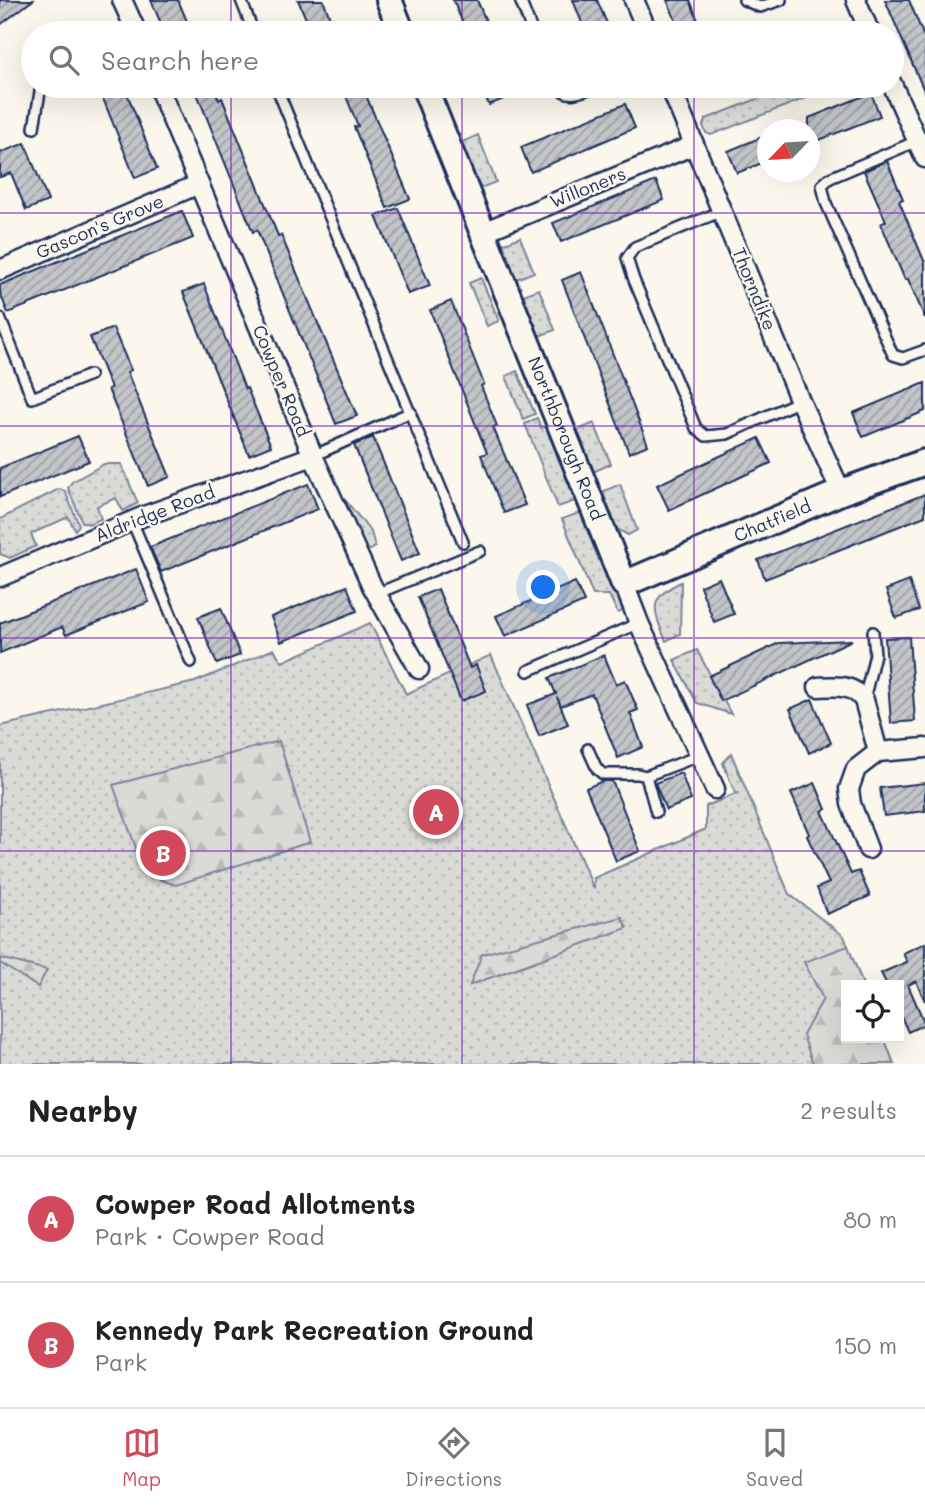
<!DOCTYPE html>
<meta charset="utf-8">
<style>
body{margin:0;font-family:Mali,sans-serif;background:#f6f6f6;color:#222}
.controls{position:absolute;right:21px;bottom:21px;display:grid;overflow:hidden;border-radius:0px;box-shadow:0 7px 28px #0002}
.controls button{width:63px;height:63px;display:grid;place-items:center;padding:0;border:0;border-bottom:2px solid #e0e0e0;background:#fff;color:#222;font:35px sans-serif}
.compass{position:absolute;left:757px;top:119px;width:63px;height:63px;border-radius:50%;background:#fff;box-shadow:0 7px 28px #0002;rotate:245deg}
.you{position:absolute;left:544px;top:588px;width:24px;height:24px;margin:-18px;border:5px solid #fff;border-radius:50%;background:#1a73e8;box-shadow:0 0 0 10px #1a73e833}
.badge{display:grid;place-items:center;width:46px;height:46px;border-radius:50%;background:#d1495b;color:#fff;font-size:23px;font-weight:700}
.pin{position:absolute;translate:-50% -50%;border:4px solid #fff;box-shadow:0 2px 7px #0006}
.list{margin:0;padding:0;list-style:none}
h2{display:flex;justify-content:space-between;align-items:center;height:91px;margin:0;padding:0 28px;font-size:30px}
h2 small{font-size:23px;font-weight:400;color:#767676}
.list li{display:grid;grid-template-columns:46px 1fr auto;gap:21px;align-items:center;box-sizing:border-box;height:126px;padding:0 28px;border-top:2px solid #e0e0e0}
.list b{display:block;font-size:26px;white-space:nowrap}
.list p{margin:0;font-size:23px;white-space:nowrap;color:#767676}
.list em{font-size:23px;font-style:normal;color:#767676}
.icon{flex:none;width:38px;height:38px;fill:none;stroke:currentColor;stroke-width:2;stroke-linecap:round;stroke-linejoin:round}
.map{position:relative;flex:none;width:925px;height:1064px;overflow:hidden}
.search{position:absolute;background:#fff;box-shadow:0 7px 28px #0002;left:21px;right:21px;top:21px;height:77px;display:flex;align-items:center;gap:18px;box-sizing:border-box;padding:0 24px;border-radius:38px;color:#767676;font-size:26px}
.sheet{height:343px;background:#fff}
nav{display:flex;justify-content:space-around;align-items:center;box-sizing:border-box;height:98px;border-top:2px solid #e0e0e0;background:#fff;font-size:19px;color:#767676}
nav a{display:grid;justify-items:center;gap:4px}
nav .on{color:#d1495b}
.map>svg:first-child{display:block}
</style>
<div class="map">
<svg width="925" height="1064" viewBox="0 0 925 1064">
<defs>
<pattern id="green-dots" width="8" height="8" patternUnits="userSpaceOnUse" patternTransform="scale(1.75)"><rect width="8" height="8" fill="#dadad7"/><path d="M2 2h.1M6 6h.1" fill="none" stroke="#babbbb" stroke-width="1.8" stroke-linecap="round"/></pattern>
<pattern id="forest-firs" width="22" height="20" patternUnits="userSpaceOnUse" patternTransform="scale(1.75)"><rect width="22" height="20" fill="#dadad7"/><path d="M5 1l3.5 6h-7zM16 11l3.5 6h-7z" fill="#babbbb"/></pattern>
<pattern id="building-hatch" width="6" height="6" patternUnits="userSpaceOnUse" patternTransform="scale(1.75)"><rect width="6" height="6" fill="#c3c5c9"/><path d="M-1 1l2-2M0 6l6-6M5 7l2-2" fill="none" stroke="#9ea0a6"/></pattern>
</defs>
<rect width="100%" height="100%" fill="#fbf7ec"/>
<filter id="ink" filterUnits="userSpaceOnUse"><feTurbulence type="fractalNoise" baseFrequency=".0143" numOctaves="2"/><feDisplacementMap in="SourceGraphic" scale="14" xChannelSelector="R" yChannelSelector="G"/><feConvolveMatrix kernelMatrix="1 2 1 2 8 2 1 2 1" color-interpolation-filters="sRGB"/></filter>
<g filter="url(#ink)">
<!-- green -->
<path fill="url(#green-dots)" stroke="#7a849a" stroke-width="2" d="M790 86H837L711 135 706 133 703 125 706 119Z
M478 135 496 182 478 189 460 143Z
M520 237 534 272 514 280 500 245Z
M481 278 499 321 487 326 469 283Z
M539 289 555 330 537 337 521 296Z
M517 371 535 414 523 419 506 376Z
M537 418 541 428 548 425 578 500 558 507 525 424Z
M594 423 611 464 593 472 576 431Z
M104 464H121L138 503 123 511 116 498 97 506 101 519 88 524 82 522 68 488 72 482Z
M620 484 637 530 628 535 617 529 602 492Z
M59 489 65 491 79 525 75 530 68 517 31 534 36 546 10 558 0 554V519Z
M338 491 371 532 375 547 371 550 361 548Z
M582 512 623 611 618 613 609 595H593L562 519Z
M681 582 680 634 666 641C653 610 647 598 681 582Z
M370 623 406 694 491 655 594 889V878L706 829V806L738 793H735L723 763 731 753 789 894 844 936 863 985H846V1038H884L894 1064H0V726L195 682 274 649 282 662Z
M697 650 731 714 697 703 674 660Z"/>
<!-- forest -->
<path fill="url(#forest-firs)" stroke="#7a849a" stroke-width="2" d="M279 741 310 842 176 885 146 875 113 785Z
M622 917 627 928 470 985 482 954Z
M848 946 863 985H846V1038H884L894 1064H813L803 1035 823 999 804 962Z
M0 958 47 970 38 987 0 963Z"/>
<!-- building -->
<path fill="url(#building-hatch)" stroke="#1b2f5e" stroke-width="2" d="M0 0H33L0 25Z
M151 0H178L192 33H165Z
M298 0H323L336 33H312Z
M453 0H477L491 33H467Z
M573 0H597L611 33H586Z
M667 0H690L700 26 681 33Z
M885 0H909L925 39V93Z
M98 86H124L157 169 135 178Z
M194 86H213L219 100 222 98 278 236 281 235 357 416 336 424 257 230 253 232Z
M342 86H362L410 199 387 208 354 127 358 126Z
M481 86H536L489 105Z
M871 93 880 116 809 144V118Z
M625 104 635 128 531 172 521 147Z
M767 135V161L737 173 728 151Z
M25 143 48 201 26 210 11 173 0 177V153Z
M887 161 903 199 899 201 925 263V318L908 279 905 280 881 224 886 221 864 171Z
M656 181 664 200 561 242 553 223Z
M398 208 430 286 408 294 376 216Z
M182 211 193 238 8 313 0 293V285Z
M581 272 648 445 629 453 562 280Z
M204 284 245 389 247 388 271 446 249 455 183 292Z
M451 301 484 384 481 386 497 426 493 427 525 505 504 513 481 455 487 453 430 310Z
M113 328 131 370 127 372 170 477 148 486 108 389 111 388 90 337Z
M925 383V411L863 437 853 413Z
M78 436 89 461 0 497V468Z
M373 437 420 553 401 561 354 445Z
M759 438 771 463 669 510 657 485Z
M308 484 318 509 161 572 150 547Z
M925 494V516L765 579 758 560Z
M136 569 149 602 66 635 62 627 0 653V623Z
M719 578 734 614 714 622 700 586Z
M909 581 919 610 896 618 886 590Z
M575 582 584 602 505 636 496 616Z
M347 586 357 611 281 642 271 617Z
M438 589 470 668 476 665 486 691 461 701 418 597Z
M221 608 240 655 217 664 198 617Z
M909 637 915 721 891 723 885 638Z
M852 640 721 701 709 676 779 643Z
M604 655 616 684 625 680 638 710 630 713 643 747 618 758 592 694 561 706 557 697 568 724 539 736 527 705 556 694 549 678Z
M812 699 831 743 809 753 790 709Z
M681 773 691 800 666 810 655 783Z
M603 781H612L640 851 616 861 586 788Z
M815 783 826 809 822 811 851 874 859 871 870 896 827 914 817 888 829 883 807 836 809 834 791 793Z
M925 783V811L884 816 880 788Z
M925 943V1001L916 981 908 985 925 1024 908 1032 899 1012V985H887L881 973 907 962 903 953Z"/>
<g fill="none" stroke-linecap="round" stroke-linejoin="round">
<!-- lane casing -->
<g stroke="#1b2f5e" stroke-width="14">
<path id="lane" d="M241 0 254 33
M520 0 533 33
M744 0 760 7 781 0
M276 86 463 542
M557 86C568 100 583 91 597 86
M34 128 41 86
M917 141 830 178 822 185 826 203 893 355 903 358 925 350
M722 211 635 247 627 258 634 280 696 428 706 436 727 434 800 401
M0 318 32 398 90 375
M313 456 411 412
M132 521 191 662
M376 594 480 551
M528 671 639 623
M864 700 875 654 873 632
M588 749 597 769 603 774H638L646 776 701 755
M646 776 656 812"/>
</g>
<!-- street casing -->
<g stroke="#1b2f5e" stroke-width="23">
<path id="street" d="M122 0 137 33
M634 0 648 33
M856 0 870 33
M892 84 925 158
M158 86 313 456 372 586 419 669
M670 86 800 401 841 492
M483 232 694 145
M0 270 199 184
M0 577 144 516 313 456
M624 584 639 623 715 789
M818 687C837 686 852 684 864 700L878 752
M868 849 851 804 849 789 856 769 878 752 925 748"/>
</g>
<!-- secondary casing -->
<g stroke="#1b2f5e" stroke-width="30">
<g id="secondary">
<path d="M389 0 402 33"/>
<path id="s1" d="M424 86 624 584 841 492 925 462"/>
</g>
</g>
<!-- lane -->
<use href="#lane" stroke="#fbf7ec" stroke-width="9"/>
<!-- street -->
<use href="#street" stroke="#fbf7ec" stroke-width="18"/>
<!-- secondary -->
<use href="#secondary" stroke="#fbf7ec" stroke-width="24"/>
</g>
</g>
<!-- grid -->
<path fill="none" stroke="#7b2cbf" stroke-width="2" stroke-opacity="0.55" d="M231 0V33M462 0V33M694 0V33M231 86V1064M462 86V1064M694 86V1064M0 213H925M0 426H925M0 638H925M0 851H925"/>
<g text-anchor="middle" stroke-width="5" stroke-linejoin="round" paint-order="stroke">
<!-- street labels -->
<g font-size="18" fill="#1b2f5e" stroke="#fbf7ec">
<text transform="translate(588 188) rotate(-22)" y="6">Willoners</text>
<text transform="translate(100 227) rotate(-23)" y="6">Gascon's Grove</text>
<text transform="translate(754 289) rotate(68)" y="6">Thorndike</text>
<text transform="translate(281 381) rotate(67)" y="6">Cowper Road</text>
<text dy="6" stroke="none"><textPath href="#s1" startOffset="380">Northborough Road</textPath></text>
<text transform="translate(155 514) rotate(-21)" y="6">Aldridge Road</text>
<text dy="6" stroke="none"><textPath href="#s1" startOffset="698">Chatfield</textPath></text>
</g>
</g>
</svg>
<div class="controls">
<button><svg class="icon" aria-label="locate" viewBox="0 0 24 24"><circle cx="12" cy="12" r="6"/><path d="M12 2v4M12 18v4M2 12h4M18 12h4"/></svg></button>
</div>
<svg class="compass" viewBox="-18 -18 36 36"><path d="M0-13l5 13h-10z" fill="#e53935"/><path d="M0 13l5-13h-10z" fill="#767676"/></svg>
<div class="you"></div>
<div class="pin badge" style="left:436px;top:812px">A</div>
<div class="pin badge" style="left:163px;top:853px">B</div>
<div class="search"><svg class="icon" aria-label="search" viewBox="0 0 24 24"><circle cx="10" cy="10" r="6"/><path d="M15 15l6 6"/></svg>Search here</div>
</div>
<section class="sheet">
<h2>Nearby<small>2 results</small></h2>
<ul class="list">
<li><span class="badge">A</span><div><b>Cowper Road Allotments</b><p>Park · Cowper Road</p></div><em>80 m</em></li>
<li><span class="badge">B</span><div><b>Kennedy Park Recreation Ground</b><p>Park</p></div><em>150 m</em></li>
</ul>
</section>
<nav>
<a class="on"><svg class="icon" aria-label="map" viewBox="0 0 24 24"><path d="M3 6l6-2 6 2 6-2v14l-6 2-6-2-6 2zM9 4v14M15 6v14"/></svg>Map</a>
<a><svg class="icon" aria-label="directions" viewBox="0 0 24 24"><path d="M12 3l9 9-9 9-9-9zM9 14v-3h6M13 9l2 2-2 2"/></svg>Directions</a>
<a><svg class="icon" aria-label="saved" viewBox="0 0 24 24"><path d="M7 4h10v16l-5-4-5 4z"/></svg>Saved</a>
</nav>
